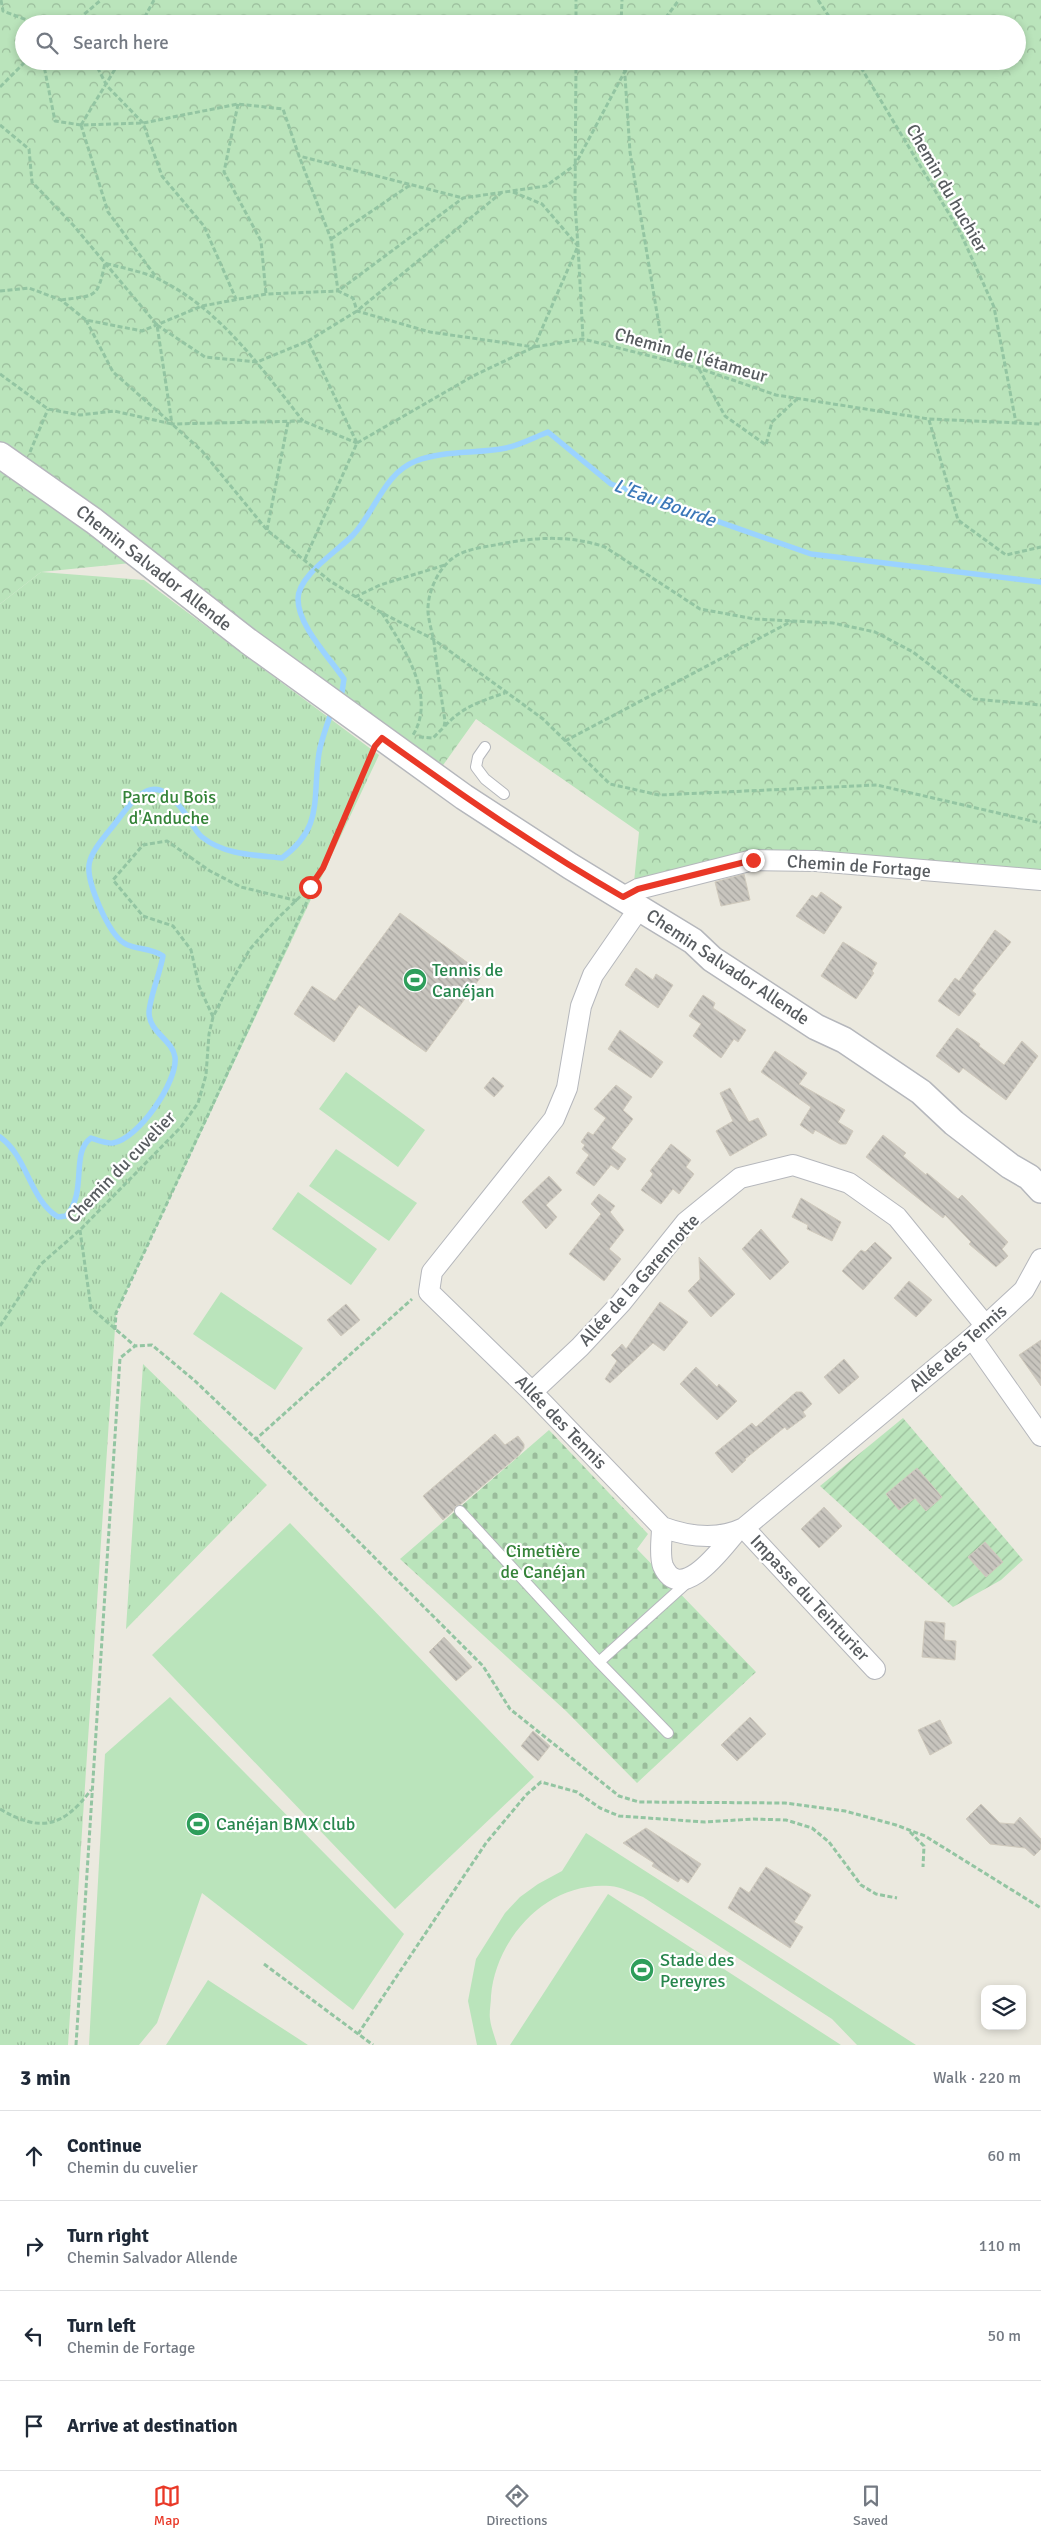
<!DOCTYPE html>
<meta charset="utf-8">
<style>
body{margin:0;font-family:Signika,sans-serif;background:#f2f2f3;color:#1f2937}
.controls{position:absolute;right:15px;bottom:15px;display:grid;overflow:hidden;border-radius:10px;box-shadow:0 2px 8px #0003}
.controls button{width:45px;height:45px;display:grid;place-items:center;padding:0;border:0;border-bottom:1px solid #e0e1e3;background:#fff;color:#1f2937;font:25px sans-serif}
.stop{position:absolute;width:15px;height:15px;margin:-11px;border:4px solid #e93827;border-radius:50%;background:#fff}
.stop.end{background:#e93827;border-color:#fff;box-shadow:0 1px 5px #0008}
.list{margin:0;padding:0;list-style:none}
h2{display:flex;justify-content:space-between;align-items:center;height:65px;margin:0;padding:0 20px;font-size:21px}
h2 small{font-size:16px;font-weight:400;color:#747a83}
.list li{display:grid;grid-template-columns:32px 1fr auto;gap:15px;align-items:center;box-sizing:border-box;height:90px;padding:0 20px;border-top:1px solid #e0e1e3}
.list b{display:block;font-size:19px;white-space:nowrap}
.list p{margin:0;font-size:16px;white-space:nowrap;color:#747a83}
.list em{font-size:16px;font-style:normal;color:#747a83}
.icon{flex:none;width:28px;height:28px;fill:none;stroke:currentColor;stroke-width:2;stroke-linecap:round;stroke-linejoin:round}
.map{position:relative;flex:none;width:1041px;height:2045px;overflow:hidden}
.search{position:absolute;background:#fff;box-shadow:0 2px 8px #0003;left:15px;right:15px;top:15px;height:55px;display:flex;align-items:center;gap:12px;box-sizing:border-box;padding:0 18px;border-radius:28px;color:#747a83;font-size:19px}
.sheet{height:425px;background:#fff}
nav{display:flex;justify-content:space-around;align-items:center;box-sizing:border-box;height:70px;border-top:1px solid #e0e1e3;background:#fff;font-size:14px;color:#747a83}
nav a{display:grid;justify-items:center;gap:2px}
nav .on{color:#e93827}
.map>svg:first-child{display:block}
</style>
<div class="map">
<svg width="1041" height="2045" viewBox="0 0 1041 2045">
<defs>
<pattern id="forest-crowns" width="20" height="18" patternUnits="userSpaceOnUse" patternTransform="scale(1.25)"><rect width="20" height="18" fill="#bae4bb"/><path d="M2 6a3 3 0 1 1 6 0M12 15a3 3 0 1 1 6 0" fill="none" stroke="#9abc9b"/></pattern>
<pattern id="cemetery-stones" width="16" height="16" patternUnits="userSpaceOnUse" patternTransform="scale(1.25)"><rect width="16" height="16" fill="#bae4bb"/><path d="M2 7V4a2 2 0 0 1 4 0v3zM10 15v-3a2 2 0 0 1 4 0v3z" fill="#9abc9b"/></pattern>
<pattern id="park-tufts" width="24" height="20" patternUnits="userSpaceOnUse" patternTransform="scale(1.25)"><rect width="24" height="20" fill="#bae4bb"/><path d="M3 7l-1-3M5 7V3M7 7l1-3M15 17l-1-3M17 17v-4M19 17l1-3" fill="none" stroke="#9abc9b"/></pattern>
<pattern id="garden-furrows" width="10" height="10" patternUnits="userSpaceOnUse" patternTransform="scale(1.25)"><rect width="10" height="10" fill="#bae4bb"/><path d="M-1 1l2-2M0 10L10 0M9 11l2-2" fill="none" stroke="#9abc9b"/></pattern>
<pattern id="building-back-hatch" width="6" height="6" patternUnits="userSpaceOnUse" patternTransform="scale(1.25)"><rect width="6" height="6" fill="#c8c5be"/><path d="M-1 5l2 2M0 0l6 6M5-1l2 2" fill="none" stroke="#a5a39e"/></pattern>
</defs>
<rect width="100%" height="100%" fill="#ebe9df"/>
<!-- grass -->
<path fill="#bae4bb" d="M346 1072 425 1130 398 1167 319 1109Z
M336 1149 417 1203 389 1241 309 1186Z
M298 1192 377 1249 351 1285 272 1229Z
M221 1292 303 1348 275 1390 193 1334Z
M290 1523 534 1777 395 1909 152 1655Z
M170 1697 404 1934 353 2010 202 1893 157 2023 139 2045H89L105 1754Z
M586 1833 916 2045H857L832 2019 643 1897C633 1893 621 1887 610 1886 548 1881 496 1937 491 1996 491 2004 489 2012 490 2019 491 2028 495 2037 497 2045H477L468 2001 476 1959 505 1913 520 1897 538 1884 562 1871Z
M608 1894 841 2045H510Z
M208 1980 308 2045H166Z"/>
<!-- forest -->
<path fill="url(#forest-crowns)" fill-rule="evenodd" d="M0 0H1041V880L816 861 634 882 639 832 476 719 441 768 161 560 41 572 0 604ZM24 24H1017V61H24Z"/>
<!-- cemetery -->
<path fill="url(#cemetery-stones)" d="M549 1430 648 1534 637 1549 756 1672 637 1783 566 1711 400 1559Z"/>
<!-- park -->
<path fill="url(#park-tufts)" d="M41 572 144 580 379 755 116 1313 68 2045H0V604Z
M143 1364 267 1485 126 1629Z"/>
<!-- garden -->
<path fill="url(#garden-furrows)" d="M903 1418 1023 1560 1001 1580 953 1607 820 1486Z"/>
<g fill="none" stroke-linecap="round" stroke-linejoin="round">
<!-- stream -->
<path stroke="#9bd3ff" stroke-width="5.5" d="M342 692 344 679C329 657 298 626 298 599 298 575 338 551 353 535 375 512 384 473 416 461 444 450 476 454 506 448 520 445 535 437 548 432L611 484 811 554 1041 582
M0 1137C28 1157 29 1199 58 1217L66 1216C88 1192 70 1153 91 1138 97 1140 106 1144 113 1143 138 1139 178 1082 175 1057 172 1039 149 1033 149 1012 150 997 160 973 163 956 150 947 134 950 124 943 108 933 87 883 89 865 91 850 108 833 117 821 143 786 158 774 187 816 191 822 196 832 202 837 224 855 255 855 282 858 324 827 312 800 319 753 321 741 326 728 330 716"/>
</g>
<!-- building -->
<path fill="url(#building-back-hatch)" stroke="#d0cabd" d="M744 874 750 900 721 906 715 882Z
M821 892 842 907 824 934 796 916 812 895 817 898Z
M400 913 483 974 426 1052 359 1005 334 1042 294 1014 312 986 335 1001Z
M995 930 1011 942 972 991 976 994 959 1016 938 1001 955 978 959 981Z
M843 942 877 963 872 971 874 973 856 999 821 976Z
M636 968 653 980 656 974 673 985 658 1008 625 985Z
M703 995 715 1003 713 1008 746 1030 738 1042 734 1039 721 1058 693 1036 701 1024 689 1016Z
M957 1028 980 1044 979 1046 1004 1065 1022 1041 1038 1056 1006 1100 963 1068 959 1073 936 1056Z
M620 1030 663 1062 651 1078 608 1049Z
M775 1051 807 1073 799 1084 845 1110 838 1122 853 1131 846 1144H840L815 1130 813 1134 800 1125 811 1107 761 1072Z
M493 1077 504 1086 494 1097 484 1088Z
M616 1085 632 1097 623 1110 633 1119 611 1148 626 1159 618 1170 611 1165 594 1186 576 1173 589 1155 582 1149 585 1145 581 1142 588 1132 593 1135 606 1118 594 1109Z
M730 1088 749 1122 758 1118 767 1135 730 1156 716 1131 733 1121 720 1093Z
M883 1135 906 1153 903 1156 926 1175 927 1173 958 1199 962 1195 1008 1242 1002 1249 1008 1256 996 1267 969 1244 971 1242 945 1215 943 1218 866 1157Z
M671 1144 691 1160 686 1167 694 1174 679 1194 673 1189 661 1204 641 1190 653 1174 650 1171Z
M549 1176 562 1190 546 1205 557 1217 546 1229 522 1202Z
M599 1194 615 1206 610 1212 624 1230 609 1249 621 1259 604 1281 569 1254 601 1214 591 1204Z
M801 1198 841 1222 832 1241 807 1229 808 1225 792 1217Z
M761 1229 789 1262 770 1280 742 1249Z
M875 1242 892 1258 863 1290 842 1271 861 1250 865 1252Z
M699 1257 735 1294 711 1317 688 1291 700 1279Z
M909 1281 932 1300 916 1317 894 1298Z
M660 1302 688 1322 664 1351 653 1343 610 1383 605 1379 617 1361 611 1355 622 1344 626 1349Z
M346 1304 360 1320 341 1336 327 1320Z
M1041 1340V1386L1019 1355Z
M844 1359 859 1377 839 1394 824 1377Z
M696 1367 717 1387 719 1384 737 1401 717 1420 680 1384Z
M796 1392H802L812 1404 803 1412 806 1416 787 1430 785 1427 745 1459 746 1460 732 1473 715 1453 752 1423 756 1427Z
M495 1434 505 1445 518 1436 524 1444V1448L518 1456 461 1504 456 1506 453 1511 443 1520 423 1496Z
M917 1468 942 1497 926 1511 915 1498 899 1510 886 1494Z
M824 1507 842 1526 819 1548 801 1529Z
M985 1542 1003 1562 986 1577 968 1557Z
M925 1621 945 1623 944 1640 956 1641 955 1660 922 1657Z
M444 1637 472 1667 456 1681 429 1652Z
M750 1717 766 1734 737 1761 721 1745Z
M940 1720 952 1743 930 1755 918 1730Z
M533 1731 550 1746 538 1761 521 1746Z
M981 1804 1000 1823 1014 1824 1020 1817 1041 1839V1849L1034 1856 1025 1848 990 1844 966 1819Z
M646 1828 701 1864 688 1883 681 1878 678 1882 652 1866 654 1863 623 1843Z
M766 1867 811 1895 794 1922 803 1927 790 1948 728 1908 740 1887 749 1893Z"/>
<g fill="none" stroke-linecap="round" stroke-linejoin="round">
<!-- service casing -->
<g stroke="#b5b7bc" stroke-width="12">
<path id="service" d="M485 747 478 757 476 767 485 779 504 794
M460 1511 599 1662 690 1580
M599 1662 668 1733"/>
</g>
<!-- minor casing -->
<g stroke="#b5b7bc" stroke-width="22">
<path id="minor" d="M623 897 638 889 753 860 816 861 1041 880
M640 907 593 975 581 1006 567 1088 554 1119 432 1272 429 1292 532 1392 662 1527C689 1537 717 1541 744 1528L972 1338 1024 1290 1041 1259
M972 1338 1041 1436
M532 1392 580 1347 621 1303 686 1222 740 1178 793 1165 849 1183 897 1217 985 1325
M662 1527C662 1539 659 1555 663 1566 681 1606 723 1547 736 1532
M744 1528 875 1669"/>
</g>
<!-- tertiary casing -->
<g stroke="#b5b7bc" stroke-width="28">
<path id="tertiary" d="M0 455 94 521 248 641 464 797 570 866 693 941 712 959 816 1027 844 1040 921 1092 954 1123 1010 1166 1029 1177 1041 1190"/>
</g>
<!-- path -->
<path stroke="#93c5a2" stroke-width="3" stroke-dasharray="5 2.5" stroke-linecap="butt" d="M1 0 3 11 35 23 75 22 101 0
M818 0 834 24
M141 24 154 0
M576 24V0
M621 24 622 0
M661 24 679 0
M43 61 55 121 81 125 143 123 238 104 283 109 299 156 463 198
M94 61 107 86 143 123 162 176 204 226 236 299
M576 61 575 204 578 246 534 347 430 332 357 311 353 298 338 291 463 198 546 186 575 165 624 73 633 61
M624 61 630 152 665 361
M857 61 960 232 994 307 1016 423
M0 87 26 61
M238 104 224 172 261 241 266 294
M0 125 29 149 32 182 74 226 157 325 172 424
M81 125 108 212 156 277
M81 125 120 61
M513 192 542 204 578 246 583 339
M331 239 410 185
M0 291 29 288 61 300 86 320 142 331 202 306 266 294 338 291 331 239 299 156
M61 300C97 295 97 299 105 263 122 268 141 271 156 278 219 307 262 369 303 421
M86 320 113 372 172 424 303 421 357 443
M157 325 205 357 257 362 308 341 357 311 501 193
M699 369 725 416 766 445 772 422 797 399
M0 374 48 409 80 415 114 411 172 424 202 451 267 530 330 581 382 613 433 639 524 705 543 719 610 784 659 795 877 785 1041 823
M929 420 958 520 1006 555 1041 547
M357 443 473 376 534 347 583 339 698 368 776 395 929 419 1041 424
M30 452 48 409
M267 530 288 422
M305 559 357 443 308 341
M355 597 380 585 445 565
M382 613C403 647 437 696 413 735
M445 726C462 707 481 701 505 693
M419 737 433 738 444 727 445 721C441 695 437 668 434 642 432 632 429 622 428 612 427 592 439 566 456 556 469 548 486 547 500 544 536 537 570 535 605 547L700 609 755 619 833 623 875 632 913 652 974 699 1041 705
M565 741 792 621
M213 1017 199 986 191 950 173 926 143 916 113 880 143 845 167 841 210 871 241 887 298 901
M80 1230 91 1308 135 1346
M0 1326 41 1264 80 1230 181 1127 198 1103 206 1075 209 1034 213 1017 227 989 250 949 276 920 310 887 323 868 372 754
M115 1330 116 1313 317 880
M256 1439 483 1666 510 1709 619 1796 639 1802 785 1803 845 1811 896 1825 925 1836 1041 1908
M0 1809C41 1833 63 1827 91 1790
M910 1832 924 1846 923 1867
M264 1964 373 2045
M358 2034 486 1843 526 1795 541 1782 577 1792 600 1808 619 1816 705 1822 753 1819 786 1820 812 1828 829 1842 861 1885 876 1894 897 1898
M76 2045 120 1358 135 1346 152 1345 194 1380 256 1439 412 1299"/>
<!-- service -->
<use href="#service" stroke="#fff" stroke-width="10"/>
<!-- minor -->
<use href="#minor" stroke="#fff" stroke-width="20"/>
<!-- tertiary -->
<use href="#tertiary" stroke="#fff" stroke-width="25"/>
</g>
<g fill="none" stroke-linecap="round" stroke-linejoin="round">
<!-- route -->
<path stroke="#e93827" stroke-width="6" d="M310 887 323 868 375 746 382 738C460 794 539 849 623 897L638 889 753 860"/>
</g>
<!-- icons -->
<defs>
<g id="stadium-disc" transform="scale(1.25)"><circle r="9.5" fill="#2e9e5b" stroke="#fff"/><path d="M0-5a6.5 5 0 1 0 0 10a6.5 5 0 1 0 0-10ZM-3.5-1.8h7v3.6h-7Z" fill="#fff"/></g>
</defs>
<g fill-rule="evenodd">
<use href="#stadium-disc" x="415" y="980"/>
<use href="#stadium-disc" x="198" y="1824"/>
<use href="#stadium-disc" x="642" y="1970"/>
</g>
<g text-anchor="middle" stroke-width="4.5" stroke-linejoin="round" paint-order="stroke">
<!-- street labels -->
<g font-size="18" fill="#585c60" stroke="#fff">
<text transform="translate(947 188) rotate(60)" y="6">Chemin du huchier</text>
<text transform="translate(691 355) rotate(16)" y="6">Chemin de l'étameur</text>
<text transform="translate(154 568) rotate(38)" y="6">Chemin Salvador Allende</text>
<text transform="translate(859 866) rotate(4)" y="6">Chemin de Fortage</text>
<text transform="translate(728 967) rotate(34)" y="6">Chemin Salvador Allende</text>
<text transform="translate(121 1167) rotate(-46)" y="6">Chemin du cuvelier</text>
<text transform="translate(639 1280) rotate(-48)" y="6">Allée de la Garennotte</text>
<text transform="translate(958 1348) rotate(-41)" y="6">Allée des Tennis</text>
<text transform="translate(561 1422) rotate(46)" y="6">Allée des Tennis</text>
<text transform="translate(810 1598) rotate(47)" y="6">Impasse du Teinturier</text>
</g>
<!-- park labels -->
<g font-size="18" fill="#348338" stroke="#fff">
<text x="169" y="803">Parc du Bois<tspan x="169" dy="21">d'Anduche</tspan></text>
<text x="543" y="1557">Cimetière<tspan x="543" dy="21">de Canéjan</tspan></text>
</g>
<!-- leisure labels -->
<g font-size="18" fill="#27864d" stroke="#fff" text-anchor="start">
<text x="432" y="976">Tennis de<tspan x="432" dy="21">Canéjan</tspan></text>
<text x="216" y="1830">Canéjan BMX club</text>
<text x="660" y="1966">Stade des<tspan x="660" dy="21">Pereyres</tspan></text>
</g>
<!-- water labels -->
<g font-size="19" font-style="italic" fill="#3c78b9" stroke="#fff">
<text transform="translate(665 502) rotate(20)" y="7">L'Eau Bourde</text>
</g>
</g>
</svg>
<div class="controls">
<button><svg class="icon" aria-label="layers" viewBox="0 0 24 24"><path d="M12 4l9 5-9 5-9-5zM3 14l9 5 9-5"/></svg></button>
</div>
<div class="stop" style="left:310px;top:887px"></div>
<div class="stop end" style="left:753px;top:860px"></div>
<div class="search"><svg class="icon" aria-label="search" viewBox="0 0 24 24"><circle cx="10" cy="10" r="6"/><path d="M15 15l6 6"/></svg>Search here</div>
</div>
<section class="sheet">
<h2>3 min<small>Walk · 220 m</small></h2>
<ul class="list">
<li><svg class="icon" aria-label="ahead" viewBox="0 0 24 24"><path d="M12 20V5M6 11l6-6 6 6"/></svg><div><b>Continue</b><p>Chemin du cuvelier</p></div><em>60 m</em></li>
<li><svg class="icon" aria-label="right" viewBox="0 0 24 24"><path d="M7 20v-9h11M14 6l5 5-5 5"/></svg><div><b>Turn right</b><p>Chemin Salvador Allende</p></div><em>110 m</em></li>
<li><svg class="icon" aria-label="left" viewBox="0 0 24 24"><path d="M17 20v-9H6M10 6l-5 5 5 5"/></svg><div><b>Turn left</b><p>Chemin de Fortage</p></div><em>50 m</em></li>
<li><svg class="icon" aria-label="arrive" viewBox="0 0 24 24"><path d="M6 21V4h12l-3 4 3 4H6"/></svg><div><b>Arrive at destination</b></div></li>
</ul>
</section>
<nav>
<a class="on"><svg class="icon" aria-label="map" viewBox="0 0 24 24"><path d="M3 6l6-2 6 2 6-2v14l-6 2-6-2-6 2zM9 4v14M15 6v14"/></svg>Map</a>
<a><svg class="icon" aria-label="directions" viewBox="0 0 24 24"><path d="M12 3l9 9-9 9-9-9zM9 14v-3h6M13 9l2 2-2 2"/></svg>Directions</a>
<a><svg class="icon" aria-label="saved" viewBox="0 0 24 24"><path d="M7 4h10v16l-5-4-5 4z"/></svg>Saved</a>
</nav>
